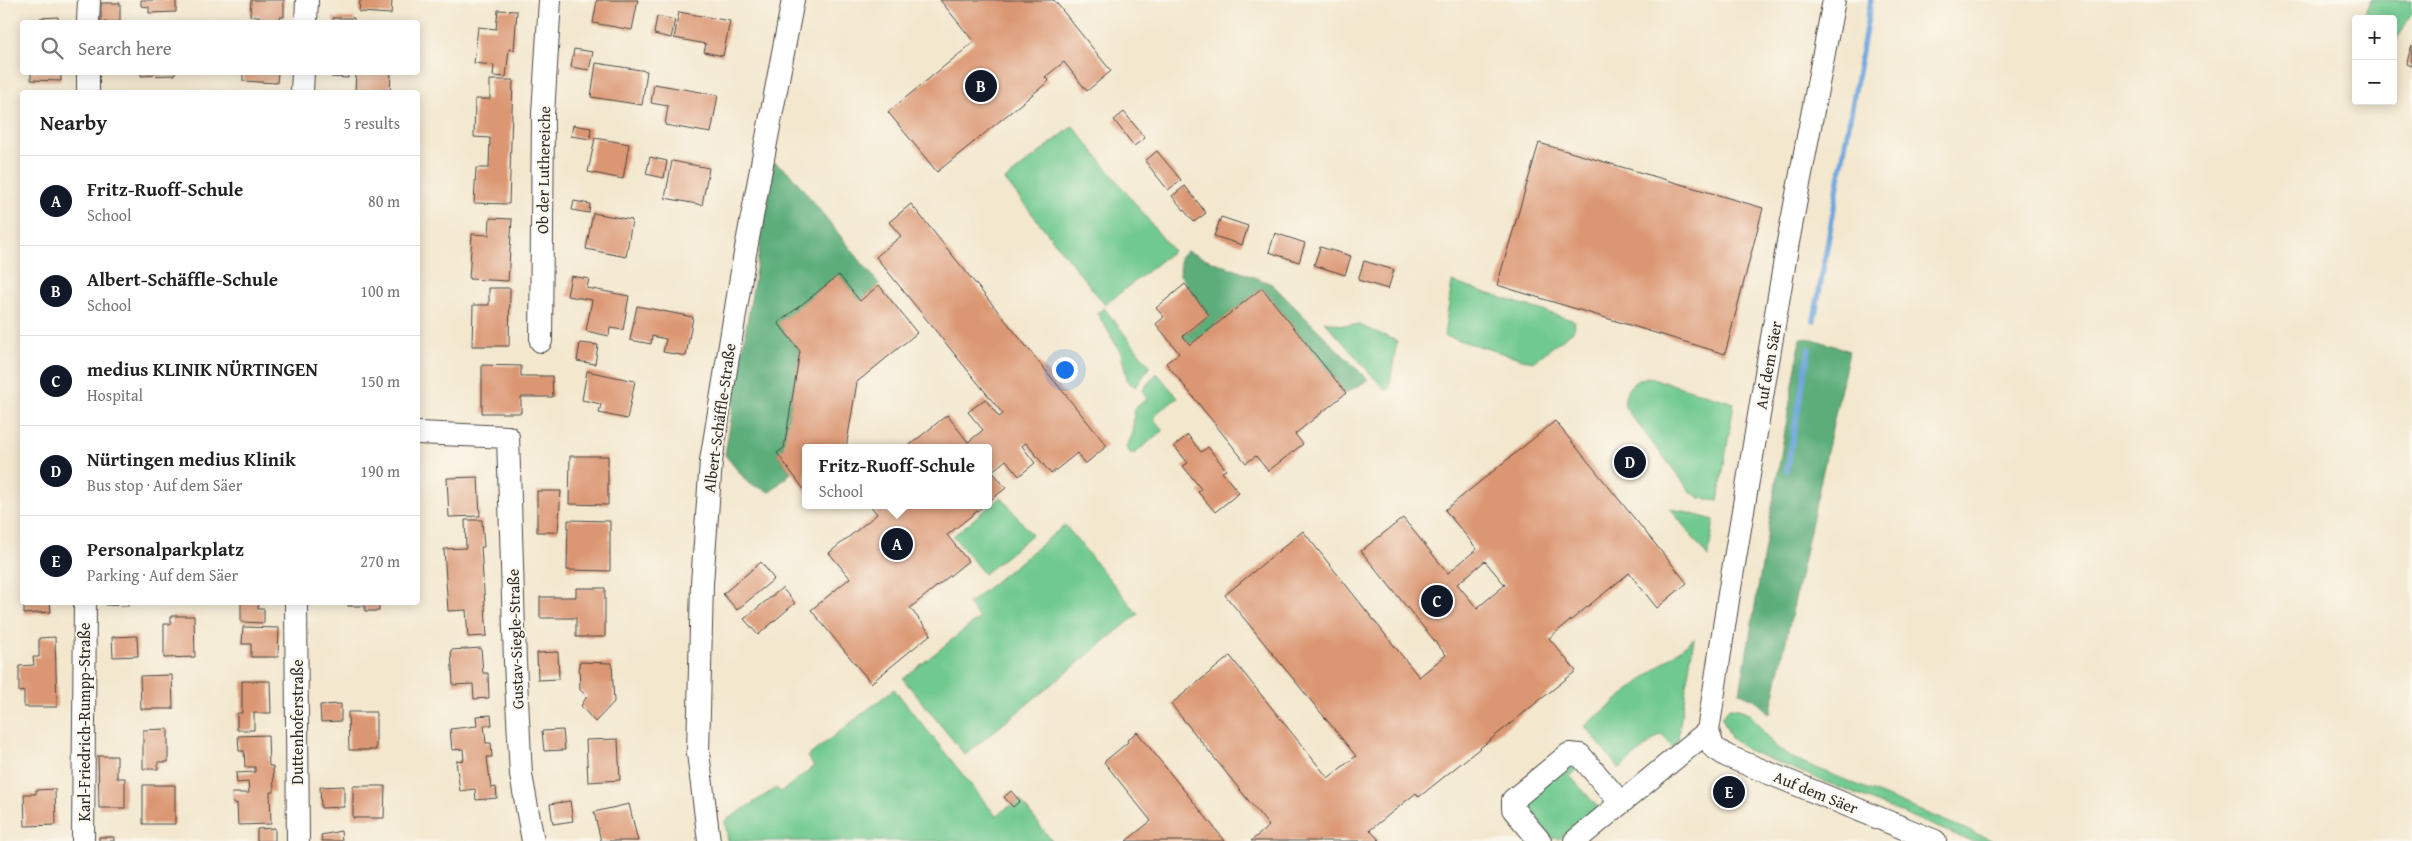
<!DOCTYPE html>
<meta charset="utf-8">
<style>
body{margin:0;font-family:"Gentium Book Plus",serif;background:#f6f6f6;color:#222}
.controls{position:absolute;right:15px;top:15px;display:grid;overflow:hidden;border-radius:5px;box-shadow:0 2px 12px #0003}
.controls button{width:45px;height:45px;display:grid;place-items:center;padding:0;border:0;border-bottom:1px solid #e0e0e0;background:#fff;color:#222;font:25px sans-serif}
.you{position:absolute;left:1064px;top:369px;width:18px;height:18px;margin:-12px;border:4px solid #fff;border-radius:50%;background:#1a73e8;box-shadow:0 0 0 8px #1a73e833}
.badge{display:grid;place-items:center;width:32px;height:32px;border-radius:50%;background:#111827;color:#fff;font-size:16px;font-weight:700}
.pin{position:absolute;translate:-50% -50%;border:2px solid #fff;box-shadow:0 1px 5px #0006}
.popup{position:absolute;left:802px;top:444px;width:190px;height:65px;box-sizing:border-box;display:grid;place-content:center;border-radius:5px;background:#fff;filter:drop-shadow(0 1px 4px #0005);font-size:16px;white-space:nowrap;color:#767676}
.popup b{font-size:19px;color:#222}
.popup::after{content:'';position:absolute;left:50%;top:100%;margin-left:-10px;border:10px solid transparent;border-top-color:#fff}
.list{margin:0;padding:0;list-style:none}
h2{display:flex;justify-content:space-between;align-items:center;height:65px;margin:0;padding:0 20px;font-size:21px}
h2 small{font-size:16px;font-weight:400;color:#767676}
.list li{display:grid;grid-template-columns:32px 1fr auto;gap:15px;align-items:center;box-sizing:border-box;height:90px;padding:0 20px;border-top:1px solid #e0e0e0}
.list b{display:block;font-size:19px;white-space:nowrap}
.list p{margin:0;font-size:16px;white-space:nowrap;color:#767676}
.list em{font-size:16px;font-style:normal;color:#767676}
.icon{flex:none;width:28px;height:28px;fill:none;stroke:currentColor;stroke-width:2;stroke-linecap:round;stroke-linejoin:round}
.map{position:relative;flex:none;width:2412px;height:841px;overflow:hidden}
.search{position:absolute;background:#fff;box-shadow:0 2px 12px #0003;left:20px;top:20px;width:400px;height:55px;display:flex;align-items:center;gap:12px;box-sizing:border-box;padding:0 18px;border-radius:5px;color:#767676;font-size:19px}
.panel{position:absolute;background:#fff;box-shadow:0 2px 12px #0003;left:20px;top:90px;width:400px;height:515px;border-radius:5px}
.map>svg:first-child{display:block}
</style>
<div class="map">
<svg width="2412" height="841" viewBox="0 0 2412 841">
<rect width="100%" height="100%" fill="#fbf7ec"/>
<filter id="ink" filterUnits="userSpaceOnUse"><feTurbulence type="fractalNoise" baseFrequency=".02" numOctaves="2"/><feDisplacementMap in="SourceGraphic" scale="10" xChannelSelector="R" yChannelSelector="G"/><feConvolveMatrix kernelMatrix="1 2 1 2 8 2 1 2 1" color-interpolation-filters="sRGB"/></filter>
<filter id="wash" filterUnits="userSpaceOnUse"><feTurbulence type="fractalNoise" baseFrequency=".0096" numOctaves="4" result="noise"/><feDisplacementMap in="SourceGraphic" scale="20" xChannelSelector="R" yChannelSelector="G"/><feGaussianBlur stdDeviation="1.12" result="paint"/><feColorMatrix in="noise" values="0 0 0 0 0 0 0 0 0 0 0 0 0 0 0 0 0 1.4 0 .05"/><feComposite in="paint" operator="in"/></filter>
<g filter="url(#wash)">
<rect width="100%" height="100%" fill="#f3e7ce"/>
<!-- green -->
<path fill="#70c98f" stroke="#4e7a5d" d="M2371 0H2412V13L2393 46V19H2361Z
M1073 126 1173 251 1105 305 1005 180Z
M1452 282 1575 321 1573 331 1533 362 1444 336Z
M1104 308 1150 366 1136 387 1128 382 1121 353 1097 313Z
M1324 321 1342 325H1359L1397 341 1389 389 1385 390Z
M1157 373 1178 398 1159 411 1154 419 1163 431 1132 455 1126 448 1133 433 1134 409 1147 399 1142 390Z
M1648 377 1734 403 1718 501 1700 498 1691 492 1625 408C1623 391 1630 381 1648 377Z
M1001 497 1032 535 984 574 953 536Z
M1670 508 1714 520 1708 557Z
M1065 525 1138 614 965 755 903 679 979 618 968 604Z
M1694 638 1677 744 1673 748 1661 734 1619 769 1585 726Z
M894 689 996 816 1019 799 1052 841H728L725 821 776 788 781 792 814 766 807 757Z
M1729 708C1756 708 1757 728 1774 745 1780 751 1789 755 1797 760L1994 841H1971L1747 750 1731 738 1722 717Z
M1569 762 1583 765 1570 776 1598 807 1559 839 1546 837 1523 809 1526 796Z"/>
<!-- forest -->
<path fill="#5cad7a" stroke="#446c52" d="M774 162 790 173 879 284 860 301 838 274 778 324 800 351 783 448 777 453 791 473 770 492 748 483 725 455Z
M1186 251 1272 284 1368 380 1346 393 1262 288 1190 345 1183 336 1209 315 1180 275V258Z
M1801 338 1813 339 1849 351 1770 714 1754 699 1740 693Z"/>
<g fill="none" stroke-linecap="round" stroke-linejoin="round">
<!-- stream -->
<path stroke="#6fa6de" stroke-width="5.5" d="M1814 320 1871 0
M1787 470 1809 349"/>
</g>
<g id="blocks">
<!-- building -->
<path fill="#db9773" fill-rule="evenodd" d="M141 0H176V12L149 13V7L141 6Z
M251 0H284V17H280V22H259V16H250Z
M360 0H392L391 14 359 12Z
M597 0H638L632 30 593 23Z
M940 0H1054L1111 71 1087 91 1064 62 1045 77 1049 81 937 172 888 112 974 42Z
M101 3H120V22H101Z
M498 10 517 11 514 50 509 49 506 77 493 76 494 65 474 63 478 27 496 29Z
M679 12 730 21 723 56 704 52 706 44 674 38Z
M657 16 675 20 671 38 654 34Z
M58 17V22H40V18Z
M333 18H354V22H333Z
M2412 45V66L2406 64Z
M574 49 593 52 589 70 571 67Z
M596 63 647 71 642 105 591 97Z
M31 72H61V81L31 80Z
M141 72H175V75L141 76Z
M243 72H278L277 83 243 81Z
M331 72H348V78L331 77Z
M356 72H391L390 92H355Z
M490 80H513L509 204 474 203 476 168H489L490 138 474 137 475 99H490Z
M654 84 718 95 711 133 665 125 668 106 651 103Z
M1124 112 1145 138 1134 146 1114 120Z
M573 125 591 128 590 139 571 136Z
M595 138 629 144 623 179 588 172Z
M1539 143 1763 208 1725 354 1497 285Z
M1157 151 1181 180 1168 190 1145 161Z
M650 157 667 161 664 178 646 174Z
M672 161 709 168 702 205 665 198Z
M1185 186 1206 213 1194 222 1172 196Z
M574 201 590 204 589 213 572 210Z
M911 204 1107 446 1085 464 1077 453 1051 474 1026 443 1022 446 1035 463 1019 476 1006 460 992 471 1006 488 988 502V448H906L947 415 968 442 983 430 968 412 985 399 999 417 1003 414 876 257 901 236 889 222Z
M593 213 632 220 626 257 586 249Z
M1221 217 1248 226 1242 245 1214 236Z
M490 218 512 219 508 281 469 279 472 234 489 235Z
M1275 233 1305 243 1299 262 1269 252Z
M1320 247 1351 256 1345 275 1314 265Z
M1364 261 1394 270 1388 289 1358 280Z
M839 275 860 301 879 285 917 333 857 382 846 448H806V492L777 453 784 448 800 351 778 323Z
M571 276 589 279 587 288 629 296 623 330 610 328 609 336 586 331 592 300 567 296Z
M1185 284 1209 315 1183 336 1190 345 1262 288 1346 393 1295 434 1303 444 1268 471 1256 456 1246 463 1166 363 1179 353 1156 324 1164 317 1156 308Z
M489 288H510L509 346H472L473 305H489Z
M637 306 693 317 686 356 663 352 666 339 652 336 651 344 630 340Z
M580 343 598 345 595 364 577 361Z
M482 365 521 366V376H552L553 397H521V413H482Z
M587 371 635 381 627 419 599 413 601 404 582 400Z
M1555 421 1687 583 1657 608 1629 573 1549 638 1576 671 1419 797 1416 793 1370 830 1380 841H1251L1269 826 1171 704 1230 656 1328 778 1356 756 1225 595 1303 531 1419 677 1446 655 1361 551 1403 518 1448 573 1477 549 1445 510ZM1485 561 1505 585 1477 608 1457 584Z
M1188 435 1201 452 1208 447 1226 470 1222 472 1239 493 1215 512 1198 492 1201 489 1183 466 1188 463 1174 446Z
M570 456H608V505L569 504Z
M478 477 480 516 449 517 447 478Z
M537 491H561L558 532H537Z
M870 505H985L947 535 968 561 910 608 931 634 871 683 811 610 850 578 829 553 877 514Z
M465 520H482L484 547H481L487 636 468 637 466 610 448 611 444 549 466 548Z
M568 520 610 521V571L567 570Z
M761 562 774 579 737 610 723 594Z
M576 588H605V637H576V618H540V597H576Z
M782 588 795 603 758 635 744 619Z
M24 602H50L51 612 24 614Z
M105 602H128V606L105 605Z
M241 602H259L258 609H264V623L241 622Z
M348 602H379V611H365V606H348Z
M171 616H194L195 657 164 658V624H171Z
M243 627 279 628 278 657H251V644H242Z
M137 636 138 656 113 657 112 637Z
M55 637 57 707H24V691L19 692V666L34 665 33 657H39V638Z
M481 648 483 673H488L489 698 474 699 473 684 453 685 451 650Z
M558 652 559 679 538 680 537 653Z
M579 662 612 663 614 702 595 722 581 706 587 696 580 690Z
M172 675 173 709H141L140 676Z
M242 681H270L271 713H254V730H237V713H242Z
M341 704V721L321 722 320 705Z
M348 712H376V750H349Z
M491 715 492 725H484L486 743H491L492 757H487L491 788 496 787 497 798 476 800 475 789 460 791 456 761 464 760 463 749 452 750 450 729 477 726 476 716Z
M168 729V762H158V769H143V730Z
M563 730 565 750 544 751 542 731Z
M1137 732 1225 841H1126L1151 821 1104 762 1128 742 1127 740Z
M268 735 269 766H273L274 792H270L271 824 238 825 237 803 233 804 232 793H249L248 782 237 783 236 773 255 772V767H245L244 751H239L238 736Z
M618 739 620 780 588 782 586 740Z
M98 756H117V778H125V808H99Z
M143 785H175V824H143Z
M344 786V807L321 808 320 787Z
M353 786H385L384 818H353Z
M55 789 56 825 25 826 24 794H36V790Z
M1011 791 1020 801 1013 807 1004 797Z
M570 801 573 821 553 824 550 804Z
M629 804 638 841H601L594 812Z
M275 828V841H257V829Z
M341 831 342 841H322L321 835Z
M99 837H114V841H99Z"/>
</g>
</g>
<g filter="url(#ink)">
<use href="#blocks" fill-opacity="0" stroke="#494743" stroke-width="1"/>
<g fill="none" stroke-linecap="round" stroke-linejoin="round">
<!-- minor casing -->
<g stroke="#494743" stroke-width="24">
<path id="minor" d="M1834 0 1788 242 1729 594 1708 731 1713 747 1727 756 1935 841
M88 22 89 0
M306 22 307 0
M88 92V72
M302 92 303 72
M541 341 543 114 550 0
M418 433 508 437 515 662 521 775 533 841
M296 602 298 841
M83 841 85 602
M709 841 698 753 702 583 711 461 744 259 793 0
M1540 841 1513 809V800L1569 754 1580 755 1620 802
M1575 841 1708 731"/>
</g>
<!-- minor -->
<use href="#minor" stroke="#fff" stroke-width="22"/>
</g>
</g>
<g text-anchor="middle" stroke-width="4" stroke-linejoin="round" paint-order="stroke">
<!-- street labels -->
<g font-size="16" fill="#2b2b2b" stroke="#fbf7ec">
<text transform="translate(543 170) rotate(-89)" y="6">Ob der Luthereiche</text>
<text transform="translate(1768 365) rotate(-80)" y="6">Auf dem Säer</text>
<text transform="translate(719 418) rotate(-82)" y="6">Albert-Schäffle-Straße</text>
<text transform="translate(515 639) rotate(-92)" y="6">Gustav-Siegle-Straße</text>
<text transform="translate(84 722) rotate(-90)" y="6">Karl-Friedrich-Rumpp-Straße</text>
<text transform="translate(297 722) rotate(-90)" y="6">Duttenhoferstraße</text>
<text transform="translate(1816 792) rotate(22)" y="6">Auf dem Säer</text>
</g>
</g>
</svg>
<div class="controls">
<button>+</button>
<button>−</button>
</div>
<div class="you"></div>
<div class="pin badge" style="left:897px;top:544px">A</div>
<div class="popup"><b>Fritz-Ruoff-Schule</b>School</div>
<div class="pin badge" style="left:981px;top:86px">B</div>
<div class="pin badge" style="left:1437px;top:601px">C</div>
<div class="pin badge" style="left:1630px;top:462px">D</div>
<div class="pin badge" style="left:1729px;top:792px">E</div>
<div class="search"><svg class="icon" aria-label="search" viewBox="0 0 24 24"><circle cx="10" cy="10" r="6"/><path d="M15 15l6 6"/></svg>Search here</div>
<section class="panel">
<h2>Nearby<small>5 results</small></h2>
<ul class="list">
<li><span class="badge">A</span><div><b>Fritz-Ruoff-Schule</b><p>School</p></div><em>80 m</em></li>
<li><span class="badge">B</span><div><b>Albert-Schäffle-Schule</b><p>School</p></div><em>100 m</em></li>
<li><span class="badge">C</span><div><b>medius KLINIK NÜRTINGEN</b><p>Hospital</p></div><em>150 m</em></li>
<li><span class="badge">D</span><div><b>Nürtingen medius Klinik</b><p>Bus stop · Auf dem Säer</p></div><em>190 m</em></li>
<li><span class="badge">E</span><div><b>Personalparkplatz</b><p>Parking · Auf dem Säer</p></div><em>270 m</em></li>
</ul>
</section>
</div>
